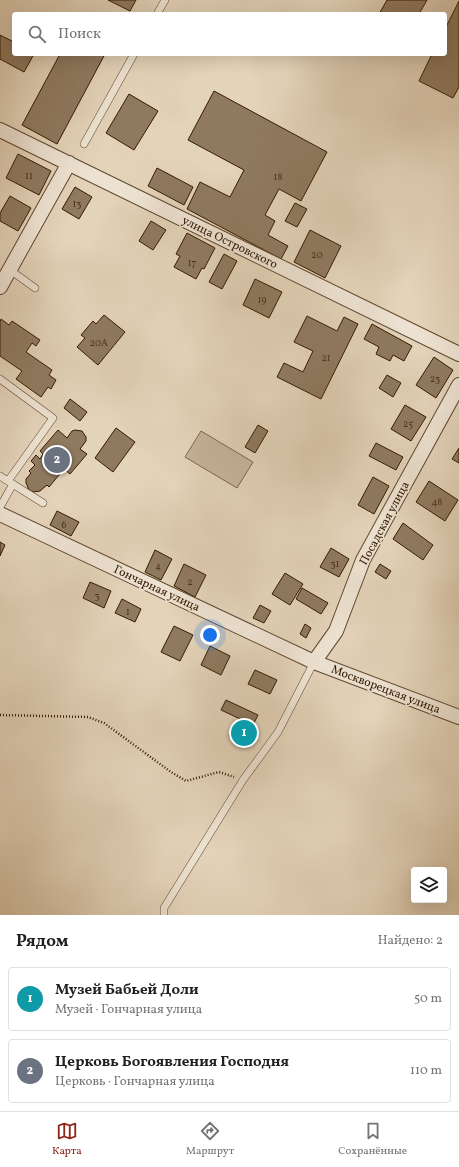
<!DOCTYPE html>
<html lang="ru">
<meta charset="utf-8">
<style>
body{margin:0;font-family:Vollkorn,serif;background:#f2f2f2;color:#202124}
.controls{position:absolute;right:12px;bottom:12px;display:grid;overflow:hidden;border-radius:4px;box-shadow:0 4px 16px #0002}
.controls button{width:36px;height:36px;display:grid;place-items:center;padding:0;border:0;border-bottom:1px solid #e0e0e0;background:#fff;color:#202124;font:20px sans-serif}
.you{position:absolute;left:210px;top:635px;width:14px;height:14px;margin:-10px;border:3px solid #fff;border-radius:50%;background:#1a73e8;box-shadow:0 0 0 6px #1a73e833}
.badge{display:grid;place-items:center;width:26px;height:26px;border-radius:50%;background:#8f2418;color:#fff;font-size:13px;font-weight:700}
.pin{position:absolute;translate:-50% -50%;border:2px solid #fff;box-shadow:0 1px 4px #0006}
.list{margin:0;padding:0;list-style:none}
h2{display:flex;justify-content:space-between;align-items:center;height:52px;margin:0;padding:0 16px;font-size:17px}
h2 small{font-size:13px;font-weight:400;color:#757577}
.list li{display:grid;grid-template-columns:26px 1fr auto;gap:12px;align-items:center;box-sizing:border-box;height:64px;margin:0 8px 8px;padding:0 8px;border:1px solid #e0e0e0;border-radius:4px}
.list b{display:block;font-size:15px;white-space:nowrap}
.list p{margin:0;font-size:13px;white-space:nowrap;color:#757577}
.list em{font-size:13px;font-style:normal;color:#757577}
.icon{flex:none;width:22px;height:22px;fill:none;stroke:currentColor;stroke-width:2;stroke-linecap:round;stroke-linejoin:round}
.map{position:relative;flex:none;width:459px;height:915px;overflow:hidden}
.search{position:absolute;background:#fff;box-shadow:0 4px 16px #0002;left:12px;right:12px;top:12px;height:44px;display:flex;align-items:center;gap:10px;box-sizing:border-box;padding:0 14px;border-radius:4px;color:#757577;font-size:15px}
.sheet{height:196px;background:#fff}
nav{display:flex;justify-content:space-around;align-items:center;box-sizing:border-box;height:56px;border-top:1px solid #e0e0e0;background:#fff;font-size:11px;color:#757577}
nav a{display:grid;justify-items:center;gap:2px}
nav .on{color:#8f2418}
.map>svg:first-child{display:block}
</style>
<div class="map">
<svg width="459" height="915" viewBox="0 0 459 915">
<rect width="100%" height="100%" fill="#e3d3b9"/>
<filter id="stains"><feTurbulence type="fractalNoise" baseFrequency=".005" numOctaves="4"/><feColorMatrix values="0 0 0 0 .2 0 0 0 0 .09 0 0 0 0 .02 0 0 0 .5 -.17"/></filter>
<radialGradient id="worn" r=".72"><stop offset=".6" stop-color="#630" stop-opacity="0"/><stop offset="1" stop-color="#630" stop-opacity=".3"/></radialGradient>
<!-- green -->
<path fill="#c5b49a" stroke="#7c674d" d="M201 431 253 462 237 488 185 457Z"/>
<!-- building -->
<path fill="#8f7a60" stroke="#341a00" d="M108 0H136L130 11Z
M387 0H427L419 14H379Z
M459 1V87L453 98 419 81 432 54H445V29Z
M0 35 14 42V54H34L24 72 0 59Z
M60 54H105L57 144 22 125Z
M214 91 327 152 301 201 279 189 265 215 275 221 268 235 288 246 281 259 187 209 200 182 230 197 244 170 188 140Z
M129 94 158 111 134 150 106 133Z
M18 154 51 171 39 195 6 178Z
M157 168 193 187 184 205 148 186Z
M75 187 92 197 79 219 62 209Z
M10 196 31 208 18 231 0 221V213Z
M295 203 307 209 297 227 285 221Z
M151 221 166 230 153 250 139 241Z
M310 230 341 246 325 278 294 262Z
M187 233 215 248 204 269 202 268 196 279 174 267 180 256 176 254Z
M224 254 237 261 222 289 209 282Z
M255 279 282 292 269 318 243 305Z
M104 315 125 332 98 365 77 347 85 338 81 335 93 321 96 324Z
M307 316 337 331 344 317 358 324 321 399 277 377 284 363 303 372 313 351 294 342Z
M1 319 9 325 12 321 40 340 36 346 32 343 26 352 52 370 49 375 56 380 51 389 48 387 41 397 16 379 22 371 0 356V322Z
M372 324 412 346 404 361 393 355 390 361 376 354 379 347 364 339Z
M434 357 453 370 436 398 416 385Z
M387 375 401 383 393 397 379 388Z
M70 399 87 412 80 421 64 408Z
M405 405 426 417 411 441 391 429Z
M258 425 268 431 255 453 245 447Z
M116 428 135 442 113 472 95 458Z
M58 430 67 438 72 431 75 430 82 431 86 437V441L80 449 87 454 70 474 64 469 49 487 47 485 40 491 33 492 29 490 26 483V479L31 473 29 471 35 465 31 461 36 455 40 459 43 454 40 451Z
M376 443 403 457 396 470 369 456Z
M459 448V463L452 459Z
M373 477 389 486 374 514 358 505Z
M429 481 458 500 445 521 416 502Z
M57 511 79 522 71 536 50 525Z
M403 523 433 545 423 560 393 539Z
M0 542 5 545 0 556Z
M331 548 349 559 339 577 320 567Z
M155 550 172 559 161 580 145 572Z
M184 564 206 575 195 597 174 586Z
M380 564 391 571 386 579 375 572Z
M285 573 303 584 290 605 272 594Z
M90 582 111 591 104 608 83 598Z
M302 588 328 603 321 614 296 599Z
M122 599 141 609 135 622 115 613Z
M260 605 271 611 264 623 253 618Z
M305 624 311 628 306 638 300 634Z
M174 626 193 635 180 661 161 652Z
M210 646 230 656 221 675 201 665Z
M255 670 277 680 270 694 248 684Z
M226 700 258 715 253 725 221 710Z
M237 722 252 731 244 745 229 736Z"/>
<g fill="none" stroke-linecap="round" stroke-linejoin="round">
<!-- lane casing -->
<g stroke="#60482e" stroke-width="8">
<path id="lane" d="M157 14 165 0
M84 144 134 54
M10 270 35 288
M0 379 53 418 8 481
M0 476 43 503
M0 507 13 484
M164 915V908L243 780 278 732 314 662"/>
</g>
<!-- street casing -->
<g stroke="#60482e" stroke-width="16">
<path id="street" d="M0 130 459 354
M0 287 69 163
M0 514 314 662 459 717
M314 662 336 631 363 560 459 385"/>
</g>
<!-- path -->
<path stroke="#341a00" stroke-width="2.5" stroke-dasharray="1 2" stroke-linecap="butt" d="M0 715 88 717 104 723 171 772 186 781 219 772 234 777"/>
<!-- lane -->
<use href="#lane" stroke="#ede2d2" stroke-width="7"/>
<!-- street -->
<use href="#street" stroke="#ede2d2" stroke-width="14"/>
</g>
<g text-anchor="middle" stroke-width="3" stroke-linejoin="round" paint-order="stroke">
<!-- number labels -->
<g font-size="10" fill="#4b3218">
<text x="29" y="179">11</text>
<text x="278" y="180">18</text>
<text x="77" y="207">13</text>
<text x="317" y="258">20</text>
<text x="192" y="266">17</text>
<text x="262" y="303">19</text>
<text x="99" y="346">20А</text>
<text x="326" y="361">21</text>
<text x="435" y="382">23</text>
<text x="408" y="427">25</text>
<text x="437" y="505">48</text>
<text x="64" y="528">6</text>
<text x="335" y="567">31</text>
<text x="158" y="569">4</text>
<text x="190" y="585">2</text>
<text x="97" y="599">3</text>
<text x="128" y="615">1</text>
</g>
<!-- street labels -->
<g font-size="12" fill="#341a00" stroke="#ede2d2">
<text transform="translate(230 242) rotate(26)" y="4">улица Островского</text>
<text transform="translate(384 523) rotate(-62)" y="4">Посадская улица</text>
<text transform="translate(157 588) rotate(25)" y="4">Гончарная улица</text>
<text transform="translate(386 689) rotate(21)" y="4">Москворецкая улица</text>
</g>
</g>
<rect width="100%" height="100%" filter="url(#stains)"/>
<rect width="100%" height="100%" fill="url(#worn)"/>
</svg>
<div class="controls">
<button><svg class="icon" aria-label="layers" viewBox="0 0 24 24"><path d="M12 4l9 5-9 5-9-5zM3 14l9 5 9-5"/></svg></button>
</div>
<div class="you"></div>
<div class="pin badge" style="left:244px;top:733px;background:#0f9aa8">1</div>
<div class="pin badge" style="left:57px;top:460px;background:#6b7280">2</div>
<div class="search"><svg class="icon" aria-label="search" viewBox="0 0 24 24"><circle cx="10" cy="10" r="6"/><path d="M15 15l6 6"/></svg>Поиск</div>
</div>
<section class="sheet">
<h2>Рядом<small>Найдено: 2</small></h2>
<ul class="list">
<li><span class="badge" style="background:#0f9aa8">1</span><div><b>Музей Бабьей Доли</b><p>Музей · Гончарная улица</p></div><em>50 m</em></li>
<li><span class="badge" style="background:#6b7280">2</span><div><b>Церковь Богоявления Господня</b><p>Церковь · Гончарная улица</p></div><em>110 m</em></li>
</ul>
</section>
<nav>
<a class="on"><svg class="icon" aria-label="map" viewBox="0 0 24 24"><path d="M3 6l6-2 6 2 6-2v14l-6 2-6-2-6 2zM9 4v14M15 6v14"/></svg>Карта</a>
<a><svg class="icon" aria-label="directions" viewBox="0 0 24 24"><path d="M12 3l9 9-9 9-9-9zM9 14v-3h6M13 9l2 2-2 2"/></svg>Маршрут</a>
<a><svg class="icon" aria-label="saved" viewBox="0 0 24 24"><path d="M7 4h10v16l-5-4-5 4z"/></svg>Сохранённые</a>
</nav>
